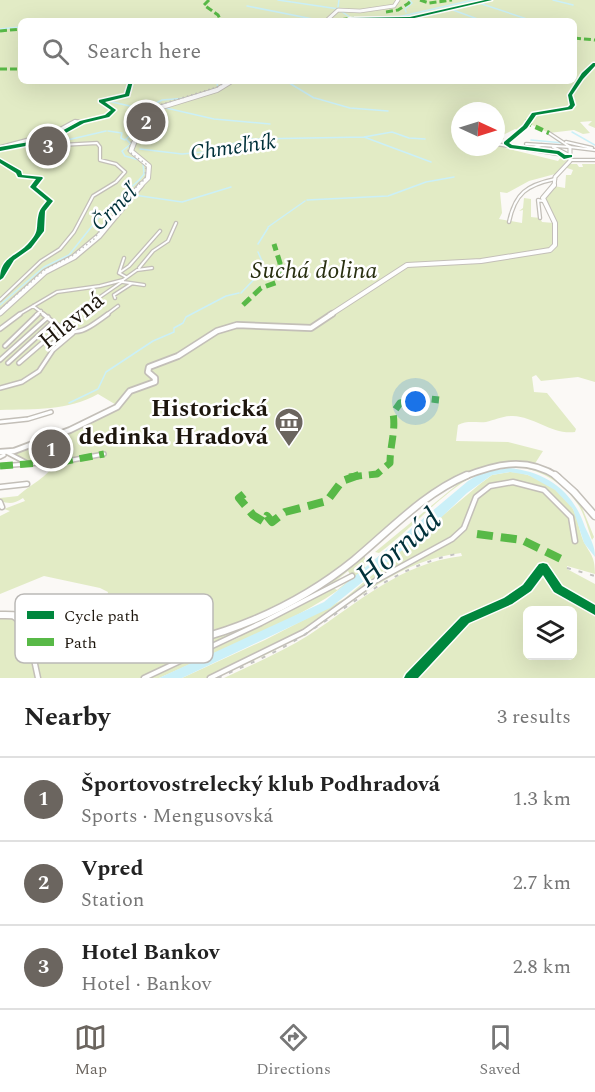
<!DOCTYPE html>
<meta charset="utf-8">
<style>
body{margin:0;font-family:Spectral,serif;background:#f6f6f6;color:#222}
.controls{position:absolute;right:18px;bottom:18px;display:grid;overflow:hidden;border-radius:9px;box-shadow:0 6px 24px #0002}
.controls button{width:54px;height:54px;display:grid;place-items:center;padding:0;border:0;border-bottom:2px solid #e0e0e0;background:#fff;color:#222;font:30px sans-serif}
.compass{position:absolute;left:451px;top:102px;width:54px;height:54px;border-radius:50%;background:#fff;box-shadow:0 6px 24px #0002;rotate:94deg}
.you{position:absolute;left:416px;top:402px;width:21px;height:21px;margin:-15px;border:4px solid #fff;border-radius:50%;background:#1a73e8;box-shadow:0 0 0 9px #1a73e833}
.badge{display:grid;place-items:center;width:39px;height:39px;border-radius:50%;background:#6b655f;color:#fff;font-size:20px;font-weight:700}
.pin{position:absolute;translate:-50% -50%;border:3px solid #fff;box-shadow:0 2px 6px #0006}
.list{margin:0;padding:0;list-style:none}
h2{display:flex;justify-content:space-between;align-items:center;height:78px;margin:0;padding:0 24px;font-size:26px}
h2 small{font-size:20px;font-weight:400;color:#767676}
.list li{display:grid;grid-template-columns:39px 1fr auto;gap:18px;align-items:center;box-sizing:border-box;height:84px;padding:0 24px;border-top:2px solid #e0e0e0}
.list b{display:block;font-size:22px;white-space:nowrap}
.list p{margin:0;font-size:20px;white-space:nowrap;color:#767676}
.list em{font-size:20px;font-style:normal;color:#767676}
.icon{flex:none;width:33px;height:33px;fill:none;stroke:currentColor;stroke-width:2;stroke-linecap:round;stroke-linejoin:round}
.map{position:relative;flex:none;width:595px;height:678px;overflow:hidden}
.search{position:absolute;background:#fff;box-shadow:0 6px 24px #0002;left:18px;right:18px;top:18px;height:66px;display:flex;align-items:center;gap:15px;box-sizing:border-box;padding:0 21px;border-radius:9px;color:#767676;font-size:22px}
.sheet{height:330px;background:#fff}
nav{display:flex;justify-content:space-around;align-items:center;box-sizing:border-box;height:84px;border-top:2px solid #e0e0e0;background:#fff;font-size:16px;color:#767676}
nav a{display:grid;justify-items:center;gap:3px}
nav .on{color:#6b655f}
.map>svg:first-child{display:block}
</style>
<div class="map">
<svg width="595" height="678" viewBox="0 0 595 678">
<rect width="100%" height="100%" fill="#fbf9f6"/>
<!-- green -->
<path fill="#e2ebc5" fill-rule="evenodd" d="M0 0H595V128L588 125 592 121 580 122 590 133 583 134 574 130 549 133 528 123 520 131 515 129 501 136 504 139 500 140 496 137V111H460V147H496V141L505 148 558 161 561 157 569 158 555 174 529 181 507 193 500 192 502 213 499 219 522 223 523 210 519 211 523 208 524 198 531 199V217L540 218 542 222 554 223 543 198 554 186 565 188 566 175H571L573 170 564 167 568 164H577L579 167H583L582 164H595V382L578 377 541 381 536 375 532 377 534 392 547 393 576 429 575 432C553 435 535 417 513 416 503 416 495 420 486 422 476 423 467 420 458 425L456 441 508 442 543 451 534 465H495L478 469 449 485 410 514 365 553V570C305 620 230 646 159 678H145L240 637 241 634 332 587 337 590 352 578 348 571 331 585 264 621 142 678H39L28 627 34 620 138 648V636L95 619 112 599 107 596 108 592 100 588 44 576 0 594V516L10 511 4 509 25 501 23 498C14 504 9 504 0 501V498L18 496C27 487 52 474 53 464L70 457 33 463 9 454 40 445 118 406 98 394C68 411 34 409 0 410ZM21 21H574V81H21Z
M521 465 549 473 579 500 594 537 592 540C588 529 585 516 579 506 558 472 511 455 475 475 439 495 412 529 379 553L375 552 464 479 485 469Z
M510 472C532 472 562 489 573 509 578 518 579 530 583 540 590 555 595 555 595 574L567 566V569L595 584V678H224C253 664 282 652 309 635 359 602 401 563 462 556L461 553C401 560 359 598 311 630 281 649 248 663 216 678H212L268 652 318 622 209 678H182L265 640 344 599 480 484 492 475ZM528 610H572V656H528Z
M0 618C32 615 32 655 37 678H0Z"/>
<!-- water -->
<path fill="#cbf0f8" d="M508 468C546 471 573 491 585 527 590 538 595 545 595 557L584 543 573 509 555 490 528 475 510 472 492 475 467 493 431 527 330 608 182 678H159L324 602 468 481 481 473Z"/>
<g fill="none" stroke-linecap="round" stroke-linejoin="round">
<!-- stream -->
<path stroke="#cbf0f8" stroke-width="1.5" d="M278 0 339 9
M553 0 573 5
M479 3 533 21
M247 6 323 21
M338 7 339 0
M453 10 483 21
M341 11 351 18
M406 12 405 9 412 3 409 0
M351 18 398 17 473 0 477 2
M359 18 367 20
M368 20 376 21
M0 29 21 27
M286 81 314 98
M218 87 217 84 222 81
M315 98 350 108 388 111
M108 101 134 107
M135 107 150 110
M166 108 214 119 270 124
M108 131 122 133 121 138 125 140
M572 132 595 145
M364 137 431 162
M531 140 563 143
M63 141 106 131
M140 149 182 154 203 152 250 139 364 137 392 132 409 138 425 139
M139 160 125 156 122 151 131 144 126 139 153 115 150 106 162 100 187 98
M134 195 182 202 231 187
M307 200 388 196 426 182 454 177
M268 227 305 201
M258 244 268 228
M241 293 265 268 258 252
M0 305 44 267 69 255 100 216 139 180 144 174 143 163
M69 403 98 389 106 372 153 341 174 332V328L183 323 186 317 226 296 239 293"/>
<!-- minor-far2 casing -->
<g stroke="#c3bfb8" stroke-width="4.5">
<path id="minor-far2" d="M549 133 570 147 595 150
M49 140 82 122
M566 142 592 148
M496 144 570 156
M507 144 527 123
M526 144 541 145
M0 147 53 133 75 121 82 122
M553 147 569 155
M532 148 542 145 570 147
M571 160H595
M540 218 538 200 543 201
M509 222C515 193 527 185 555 179
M139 268 153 251 168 241 176 223
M119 273 124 258
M126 277 119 273 129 266 160 231
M123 282 144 285
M115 298 114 295 131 284
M0 300 41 261 60 249 74 232 93 196 116 182 125 172 116 164 100 160V147L97 143 61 145 49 140
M33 306 45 315
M18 315 57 292 100 286 123 280 137 270 152 268
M36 315 41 311
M74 315 123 281
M106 315 118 306"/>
</g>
<!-- minor-far1 casing -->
<g stroke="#c3bfb8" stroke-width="6">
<path id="minor-far1" d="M43 314C73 339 78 336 108 314
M0 329 20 314
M5 346 38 314
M50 346 66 331
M0 360 48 317
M8 363 53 322
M19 363 76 314
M0 388 22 382 39 371 53 350 73 333
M0 422 28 419 51 412
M8 453 27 463
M0 457 4 455
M0 466 67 461 104 454"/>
</g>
<!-- minor casing -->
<g stroke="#c3bfb8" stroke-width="7">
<path id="minor" d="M0 487 27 484
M0 502 2 507
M14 617 27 627 38 678
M144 678 261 623 352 576
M210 678 304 632 375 581 452 539 464 528 476 497 490 486 513 482 544 490 571 517 575 541"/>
</g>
<!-- tertiary-far3 casing -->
<g stroke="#c3bfb8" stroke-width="5">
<path id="tertiary-far3" d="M554 186 555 177 570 161V147"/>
</g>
<!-- tertiary-far2 casing -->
<g stroke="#c3bfb8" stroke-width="6">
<path id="tertiary-far2" d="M330 315 407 265 481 261 550 250 555 245V223L543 198 554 185"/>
</g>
<!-- tertiary-far1 casing -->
<g stroke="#c3bfb8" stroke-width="8">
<path id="tertiary-far1" d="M0 452 14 451 70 430 117 407 130 391 155 382V378L148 372 149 367 178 356 217 331 237 325 311 328 332 314
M463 477C496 464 526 456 558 477"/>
</g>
<!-- tertiary casing -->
<g stroke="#c3bfb8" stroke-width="9">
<path id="tertiary" d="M555 475 574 492 595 516
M0 615C26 614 51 620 76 629 98 637 116 649 141 648 216 643 296 607 354 560 389 531 424 493 467 475"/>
</g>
<!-- secondary-far2 casing -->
<g stroke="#c3bfb8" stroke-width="4.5">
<path id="secondary-far2" d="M326 21 338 10 360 11 394 6 398 0
M228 83 231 81"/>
</g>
<!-- secondary-far1 casing -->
<g stroke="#c3bfb8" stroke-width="6">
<path id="secondary-far1" d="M140 186 148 178 149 166 131 151C138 127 151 128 162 107L217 90 230 82"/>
</g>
<!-- secondary casing -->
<g stroke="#c3bfb8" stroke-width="7">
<path id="secondary" d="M0 313 45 272 74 257 99 236 141 185"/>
</g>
<!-- minor-far2 -->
<use href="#minor-far2" stroke="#fefefe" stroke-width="2"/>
<!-- minor-far1 -->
<use href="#minor-far1" stroke="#fefefe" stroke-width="3"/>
<!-- minor -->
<use href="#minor" stroke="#fefefe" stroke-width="4"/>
<!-- tertiary-far3 -->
<use href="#tertiary-far3" stroke="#fefefe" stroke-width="3"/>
<!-- tertiary-far2 -->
<use href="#tertiary-far2" stroke="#fefefe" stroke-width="4"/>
<!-- tertiary-far1 -->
<use href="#tertiary-far1" stroke="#fefefe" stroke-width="4.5"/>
<!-- tertiary -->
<use href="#tertiary" stroke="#fefefe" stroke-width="6"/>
<!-- secondary-far2 -->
<use href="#secondary-far2" stroke="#fefefe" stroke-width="3"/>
<!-- secondary-far1 -->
<use href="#secondary-far1" stroke="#fefefe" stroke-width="4"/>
<!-- secondary -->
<use href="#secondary" stroke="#fefefe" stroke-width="4.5"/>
<!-- rail-far1 -->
<path stroke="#c3c2c0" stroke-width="1.5" stroke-dasharray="1.5 3" stroke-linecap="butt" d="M0 309 47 268 72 256 94 239 121 201 145 179 146 164 128 151C135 126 150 125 159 105L217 87 227 81"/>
<!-- rail -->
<path stroke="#c3c2c0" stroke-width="2" stroke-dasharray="4 8" stroke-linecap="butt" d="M567 568 595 576
M218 678C244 666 271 655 296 640 351 606 396 565 461 553"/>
<!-- quiet-far4 -->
<path stroke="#58b947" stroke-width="3" stroke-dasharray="7 3" stroke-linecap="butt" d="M209 0 204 5 218 15 221 21
M420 0 429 3 452 0
M386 12 398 10 409 3 406 0
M331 21 354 18
M0 31 21 29
M574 38 595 40
M0 69H21"/>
<!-- quiet-far3 -->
<path stroke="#58b947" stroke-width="4.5" stroke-dasharray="8 4.5" stroke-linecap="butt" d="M528 120 527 123 549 133"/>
<!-- quiet-far2 -->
<path stroke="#58b947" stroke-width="5" stroke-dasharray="10 5" stroke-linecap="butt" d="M243 305 261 288 278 282 280 263 274 244"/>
<!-- quiet-far1 -->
<path stroke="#58b947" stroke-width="7" stroke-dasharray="13 7" stroke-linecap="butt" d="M0 466 67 461 104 454
M349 477 377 474 390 463C390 445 396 431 393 413L400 403 422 398 439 400"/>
<!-- quiet -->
<path stroke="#58b947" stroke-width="8" stroke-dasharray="16 8" stroke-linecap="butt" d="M244 494 239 498 253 515 264 522 267 516 272 522 285 512 327 501 342 481 359 475
M477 534 522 540 563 560"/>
<!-- cycleway casing -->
<g stroke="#fff" stroke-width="3">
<path id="cycleway" d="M485 0H492L410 19 350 20 348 19 350 18 410 17Z
M593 63H595V66L583 79 572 95 575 105 572 109 536 115 527 128 509 143 512 145 559 151 565 155H572V157L564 159 557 154 510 148 504 144V142L523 126 532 113 568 107 570 105 568 95 582 73Z
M129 81H133L129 96 105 102 116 110 109 117 84 123 51 141 0 151V147L47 139 80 121 105 115 111 110 99 102V100L125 94Z
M0 159 21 171 22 175 42 177 43 178 36 187 53 201 45 211 44 231 31 248 14 260 3 278 0 280C0 257 16 257 28 244 41 230 35 229 39 213 40 209 44 205 47 201L30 187 36 179 18 177 16 173 0 163Z
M543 563 547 564 562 586 595 605V615L554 592 543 575 531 591 512 604 469 623 418 678H404L406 674 461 617 504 598 523 585 539 564Z"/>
</g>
<!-- cycleway -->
<use href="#cycleway" fill="#00873e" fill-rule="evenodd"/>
</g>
<!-- icons -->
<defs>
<g id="museum-pin" transform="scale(1.5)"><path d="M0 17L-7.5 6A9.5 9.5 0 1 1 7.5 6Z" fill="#6b655f" stroke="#fff"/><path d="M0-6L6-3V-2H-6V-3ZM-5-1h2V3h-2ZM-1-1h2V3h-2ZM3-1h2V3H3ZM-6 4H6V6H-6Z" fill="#fff"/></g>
</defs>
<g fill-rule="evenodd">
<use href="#museum-pin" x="289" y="422"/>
</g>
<g text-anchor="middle" stroke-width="5" stroke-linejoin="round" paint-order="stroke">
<!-- far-water labels -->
<g font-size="22" font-style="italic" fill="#01313a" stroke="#fff">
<text transform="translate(233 146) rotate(-8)" y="8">Chmeľník</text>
<text transform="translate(113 207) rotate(-45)" y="8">Črmeľ</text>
</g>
<!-- park labels -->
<g font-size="24" font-style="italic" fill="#282f10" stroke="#fff">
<text x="314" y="278">Suchá dolina</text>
</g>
<!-- street labels -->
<g font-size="24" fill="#1d160d" stroke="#fff">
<text transform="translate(71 320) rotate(-39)" y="8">Hlavná</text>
</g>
<!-- poi labels -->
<g font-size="24" font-weight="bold" fill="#1d160d" stroke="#fff" text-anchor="end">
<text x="268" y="416">Historická<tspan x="268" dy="28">dedinka Hradová</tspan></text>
</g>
<!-- near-water labels -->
<g font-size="32" font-style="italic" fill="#01313a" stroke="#fff">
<text transform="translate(398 547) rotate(-41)" y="11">Hornád</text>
</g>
</g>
<!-- legend -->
<rect x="15" y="594" width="198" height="69" rx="9" fill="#fff" stroke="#bbb9b6" stroke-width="1.5"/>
<rect x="27" y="611" width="27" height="8" fill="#00873e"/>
<rect x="27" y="638" width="27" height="8" fill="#58b947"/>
<g font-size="16" fill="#1d160d">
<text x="64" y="621">Cycle path</text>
<text x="64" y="648">Path</text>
</g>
</svg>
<div class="controls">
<button><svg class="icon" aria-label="layers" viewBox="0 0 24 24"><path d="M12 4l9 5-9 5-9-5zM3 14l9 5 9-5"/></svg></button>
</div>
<svg class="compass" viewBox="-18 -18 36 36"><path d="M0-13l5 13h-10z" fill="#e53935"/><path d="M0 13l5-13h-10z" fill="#767676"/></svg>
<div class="you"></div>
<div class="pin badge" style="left:51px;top:449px">1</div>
<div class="pin badge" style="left:146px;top:122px">2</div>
<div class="pin badge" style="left:48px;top:146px">3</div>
<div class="search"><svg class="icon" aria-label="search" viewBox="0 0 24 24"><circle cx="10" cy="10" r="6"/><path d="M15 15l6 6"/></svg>Search here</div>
</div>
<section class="sheet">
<h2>Nearby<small>3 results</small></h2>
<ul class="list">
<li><span class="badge">1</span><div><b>Športovostrelecký klub Podhradová</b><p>Sports · Mengusovská</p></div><em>1.3 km</em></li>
<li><span class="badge">2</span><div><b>Vpred</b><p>Station</p></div><em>2.7 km</em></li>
<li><span class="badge">3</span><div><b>Hotel Bankov</b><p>Hotel · Bankov</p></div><em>2.8 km</em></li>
</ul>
</section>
<nav>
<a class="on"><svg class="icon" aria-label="map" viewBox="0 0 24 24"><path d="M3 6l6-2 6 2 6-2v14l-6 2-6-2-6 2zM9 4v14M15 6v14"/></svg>Map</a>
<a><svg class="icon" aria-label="directions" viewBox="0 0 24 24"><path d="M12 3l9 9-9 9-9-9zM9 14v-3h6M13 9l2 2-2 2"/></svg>Directions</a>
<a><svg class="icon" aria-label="saved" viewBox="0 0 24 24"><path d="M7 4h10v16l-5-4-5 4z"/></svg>Saved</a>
</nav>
